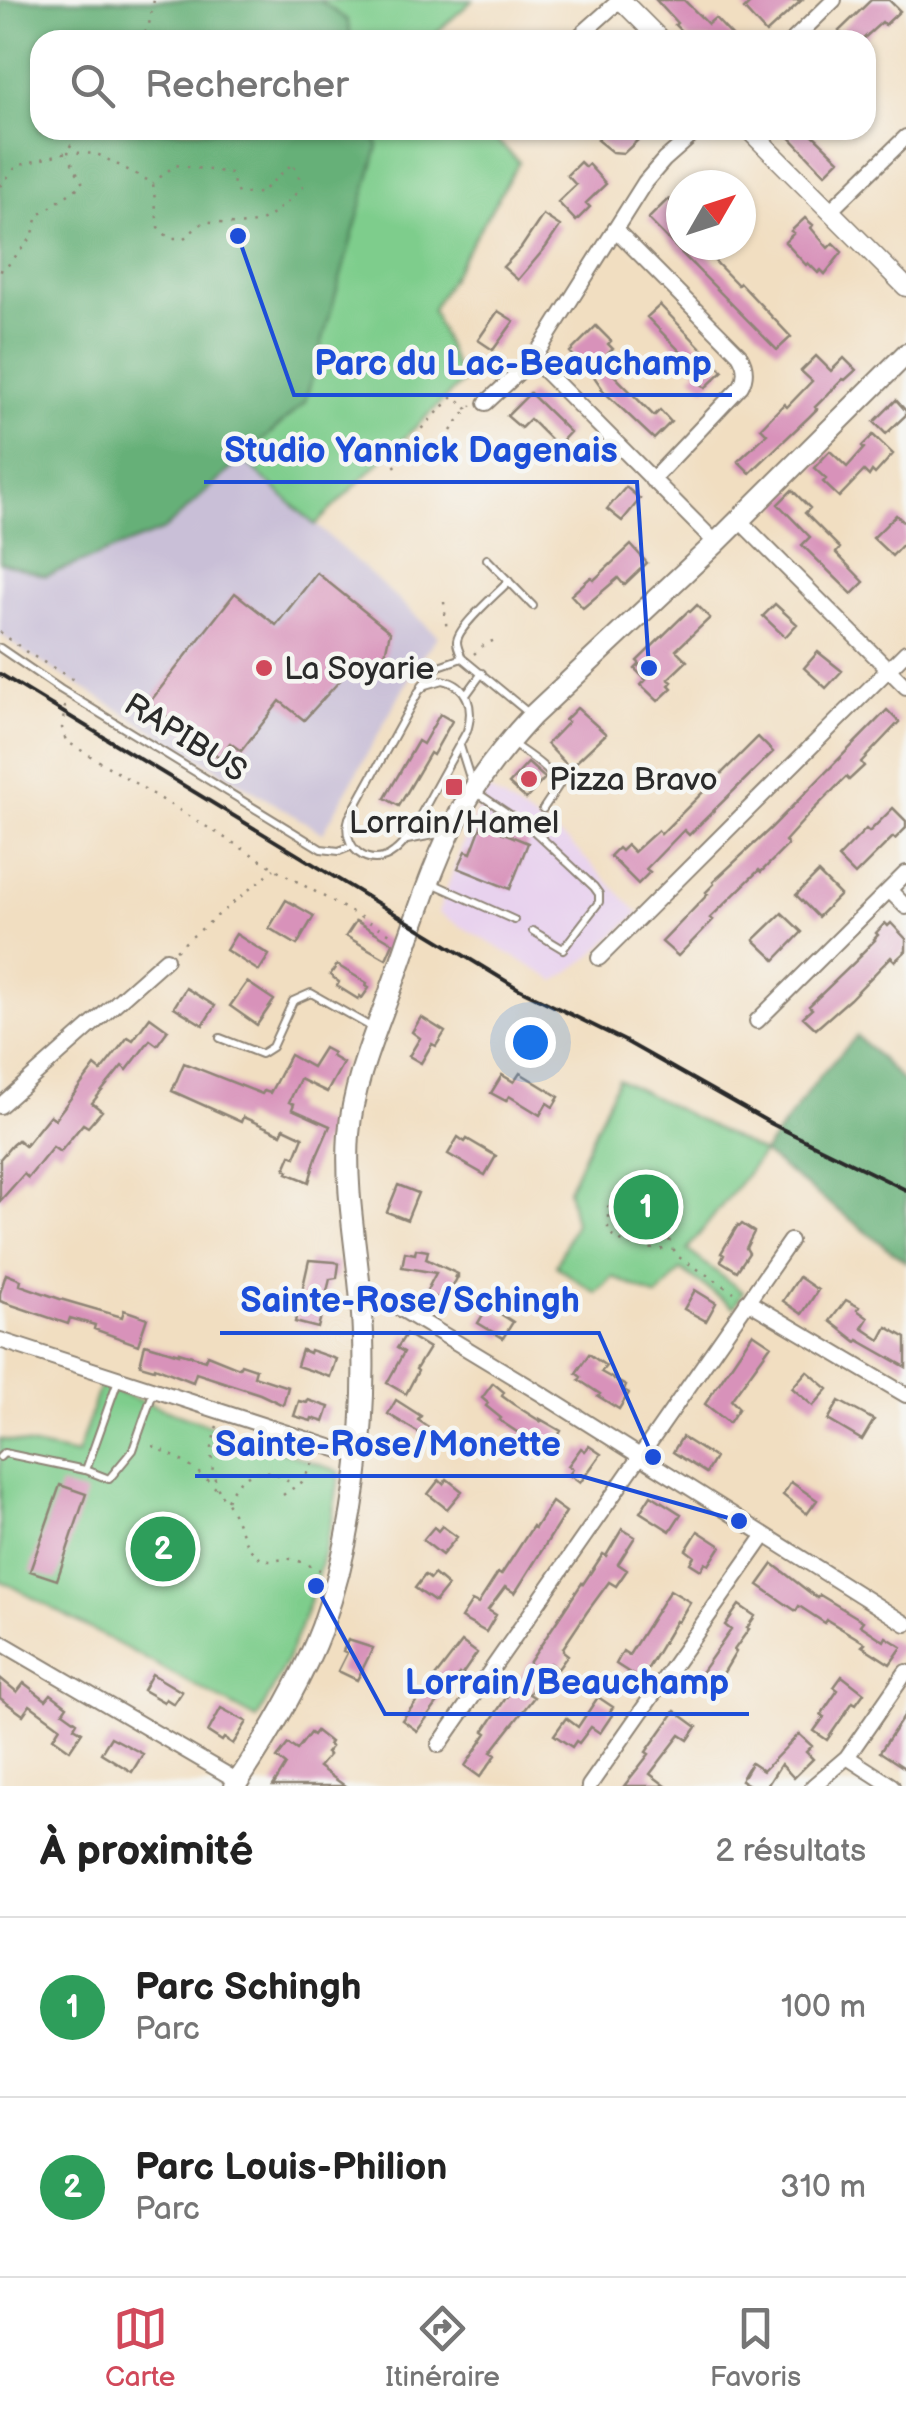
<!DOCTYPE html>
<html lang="fr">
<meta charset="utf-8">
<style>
body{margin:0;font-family:"Balsamiq Sans",sans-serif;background:#f6f6f6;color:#222}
.compass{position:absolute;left:666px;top:170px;width:90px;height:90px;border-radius:50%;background:#fff;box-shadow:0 2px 8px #0004;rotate:51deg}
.you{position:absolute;left:530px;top:1042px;width:35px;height:35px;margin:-25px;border:8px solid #fff;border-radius:50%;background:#1a73e8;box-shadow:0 0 0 15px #1a73e833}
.badge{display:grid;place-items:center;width:65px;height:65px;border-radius:50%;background:#d1495b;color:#fff;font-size:32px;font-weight:700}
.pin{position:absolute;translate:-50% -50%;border:5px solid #fff;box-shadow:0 2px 10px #0006}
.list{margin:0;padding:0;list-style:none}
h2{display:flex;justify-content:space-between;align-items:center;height:130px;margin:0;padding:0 40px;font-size:42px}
h2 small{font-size:32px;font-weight:400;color:#767676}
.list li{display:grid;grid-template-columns:65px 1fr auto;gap:30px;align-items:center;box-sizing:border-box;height:180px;padding:0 40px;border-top:2px solid #e0e0e0}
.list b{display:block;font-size:38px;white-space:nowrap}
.list p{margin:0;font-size:32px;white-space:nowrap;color:#767676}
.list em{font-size:32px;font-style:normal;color:#767676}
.icon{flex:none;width:55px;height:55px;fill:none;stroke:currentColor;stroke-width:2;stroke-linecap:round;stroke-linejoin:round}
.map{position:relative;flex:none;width:906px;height:1786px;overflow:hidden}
.search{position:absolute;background:#fff;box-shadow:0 2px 8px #0004;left:30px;right:30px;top:30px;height:110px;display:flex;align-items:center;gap:25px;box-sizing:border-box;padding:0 35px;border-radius:30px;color:#767676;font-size:38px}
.sheet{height:490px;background:#fff}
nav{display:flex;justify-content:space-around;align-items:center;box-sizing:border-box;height:140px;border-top:2px solid #e0e0e0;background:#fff;font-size:28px;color:#767676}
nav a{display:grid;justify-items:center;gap:5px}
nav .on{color:#d1495b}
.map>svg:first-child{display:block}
</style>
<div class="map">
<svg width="906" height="1786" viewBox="0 0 906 1786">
<rect width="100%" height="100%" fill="#f6f6f2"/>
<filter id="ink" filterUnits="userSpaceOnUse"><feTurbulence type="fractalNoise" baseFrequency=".01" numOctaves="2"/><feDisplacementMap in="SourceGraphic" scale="20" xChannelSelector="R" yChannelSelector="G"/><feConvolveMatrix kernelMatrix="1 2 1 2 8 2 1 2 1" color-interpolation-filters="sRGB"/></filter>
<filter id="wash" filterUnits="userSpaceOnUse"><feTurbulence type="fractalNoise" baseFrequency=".0048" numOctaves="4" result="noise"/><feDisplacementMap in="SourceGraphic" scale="40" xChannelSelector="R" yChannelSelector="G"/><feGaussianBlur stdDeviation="2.25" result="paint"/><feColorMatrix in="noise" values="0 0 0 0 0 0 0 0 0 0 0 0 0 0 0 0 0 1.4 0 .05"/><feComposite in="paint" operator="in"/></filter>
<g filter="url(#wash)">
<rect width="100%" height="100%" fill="#f1dec1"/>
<!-- built -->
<path fill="#e8d2ee" d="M487 789 569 842 639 913 590 957 556 981 438 913 464 841Z"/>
<!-- industrial -->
<path fill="#c9bfd7" d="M144 368 438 636 420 659 323 833 27 654 0 634V497Z"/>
<!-- green -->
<path fill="#7ecd8c" stroke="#547c5c" stroke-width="2.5" d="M0 0H473L428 40H40V130H486L519 162 432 310 462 382 315 525 144 369 0 497Z
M618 1079 763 1153 687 1250 743 1292 734 1307 681 1270 657 1297 613 1277 596 1293 556 1266 575 1223 568 1190Z
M100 1386 340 1472C326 1563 302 1639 257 1719L0 1580V1439L77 1455Z"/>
<!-- forest -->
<path fill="#66b078" stroke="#486e52" stroke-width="2.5" d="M0 0H319L347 20 352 40H40V130H374L378 147 305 402 164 530 46 576 0 562Z
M857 1036 906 1084V1262L763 1153 820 1076Z"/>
<g id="blocks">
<!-- building -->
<path fill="#d892ba" d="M656 0H684L708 24 715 18 736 40H690L675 25 677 23Z
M753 0H802L766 33 744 9Z
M871 0H889L900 11 885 25 882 22 862 40H848L839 31Z
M608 130H626L637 141 624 153 612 152 597 140Z
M783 130H808L839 160 825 174Z
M580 162 585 167 588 164 606 184 586 203 590 207 576 221 558 202 576 185 567 175Z
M668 199 681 212V245H699L738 285 740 283 791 337 777 350 648 219Z
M543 215 560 226 546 247 518 280 503 267 521 248Z
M805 218 813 225 811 228 828 248 833 243 842 252 825 274 821 270 818 273 808 263 806 265 785 242 794 233 791 231Z
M660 305 723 371 705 388 692 375 698 370 647 317Z
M498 311 514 321 493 350 478 340Z
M596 326 611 341 608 344 613 349 600 361 654 416 660 410 671 422 654 439 601 389 602 388 595 378 570 352Z
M816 356 831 371 844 358 856 370 845 380 843 379 815 407 817 409 809 417 750 473 738 461 767 434 761 428 784 404 787 407 812 381 801 371Z
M530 393 570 432 557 446 530 419 521 428 507 416Z
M896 400 906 411V415L886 434 874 422Z
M873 435 893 454 875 474 872 471 869 476 864 471 839 497 823 482 826 479 814 468 830 451 847 467 864 448 862 446Z
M626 487 640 499 622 521 607 509Z
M792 490 810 508 805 513 840 548 836 553 864 582 852 594 802 545 810 537 778 504Z
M896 515 906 524V541L892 556 873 538Z
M631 545 647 563 624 585 618 578 583 608 571 595 591 577 594 580Z
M317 573 390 632 381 672 355 664 304 720 280 701 241 751 230 743 219 757 149 703 235 593 276 625Z
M775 604 797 624 785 637 763 616Z
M697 605 710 618 676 650 687 661 668 679 672 682 669 685 672 688 658 701 641 685 646 680 635 669 640 664 637 661 688 611 690 612Z
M818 652 842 671 826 688 804 668Z
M577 708 606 734 570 768 547 744 568 722 565 720Z
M887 710 899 722 861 762 864 766 849 780 846 777 814 809 785 841 788 845 761 872 759 870 710 918 713 920 678 956 662 942 708 894 706 892 714 884 713 882 771 828Z
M440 714 452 721 433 755 430 753 399 806 385 798 418 741 423 744Z
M758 737 773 752 689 835 684 830 646 869 650 872 638 884 610 856 618 848 621 851 627 845 634 852 658 830 661 834Z
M528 763 545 778 526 799 509 784Z
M893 808 906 821V828L895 839 893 837 855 875 838 858 866 829 869 832Z
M482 824 528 843 510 889 458 868 466 851 471 853Z
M818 873 840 895 818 917 796 895Z
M286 900 314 916 297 945 269 928Z
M782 913 802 932 775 960 754 940Z
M356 921 393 943 386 959 346 936Z
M885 923 888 926 891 923 906 939V951L895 961 891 957 850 999 816 1029 803 1017 812 1009 809 1006 861 956 860 955 875 940 874 939 878 935 876 933Z
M236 934 269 955 259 971 226 950Z
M337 965 367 983 366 986 369 988 362 998 360 996 358 999 337 986 339 982 330 975Z
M247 982 274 1000 257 1025 230 1006Z
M186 988 215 1006 203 1025 174 1007Z
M150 1017 168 1030 157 1045 150 1040 127 1070 122 1066 92 1103 102 1111 88 1127 83 1124 60 1152 53 1147 28 1178 24 1174 0 1201V1159L12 1145 18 1140 25 1146 50 1115 55 1119 95 1066 101 1071 128 1037 133 1040Z
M421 1017 445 1032 436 1046 432 1044 421 1063 409 1056 420 1038 412 1032Z
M324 1048 333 1053 331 1056 343 1063 327 1092 300 1079 289 1102 294 1104 292 1109 330 1126 316 1158 309 1182 287 1173 288 1171 285 1169 291 1155 295 1157 303 1137 284 1128 281 1134 243 1117 241 1122 172 1091 184 1063 262 1094 264 1091 270 1093 290 1055 312 1067Z
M520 1073 559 1097 553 1107 547 1103 540 1115 509 1096 506 1101 491 1093 502 1075 514 1082Z
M458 1137 465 1142 467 1139 496 1156 485 1175 448 1154Z
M398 1185 418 1193 407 1220 387 1212Z
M742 1224 754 1232 746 1248 749 1253 737 1271 721 1261 724 1255 721 1253 738 1225 740 1226Z
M416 1249 428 1251 426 1259 458 1274V1277L454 1276 457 1278 445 1302 426 1292 436 1273 402 1267 405 1252 415 1254Z
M309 1260 335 1262 339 1264 337 1278 330 1279 318 1328 295 1322Z
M6 1274 21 1280 20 1285 60 1299 122 1317 124 1310 147 1318 138 1345 94 1329 95 1325 70 1318 68 1324 0 1301V1293Z
M799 1277 818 1290 802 1314 783 1301Z
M695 1290 716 1303 706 1321 684 1309Z
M846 1300 859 1307 857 1310 868 1318 862 1328 880 1340 887 1327 906 1338V1367L858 1340 857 1342 830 1321Z
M488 1306 513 1322 503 1338 478 1323Z
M753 1333 771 1345 731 1400 739 1408 729 1423 705 1404Z
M406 1334 429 1348 416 1369 418 1371 406 1394 387 1383 404 1352 397 1348Z
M145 1344 179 1354V1352L205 1360 207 1355 239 1368 241 1364 256 1369 254 1376 288 1387 283 1405 260 1394 196 1373 193 1382 155 1367 154 1369 140 1365Z
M302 1350 309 1353 310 1350 336 1359 330 1377 297 1366Z
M589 1354 606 1366 601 1372 626 1386 624 1390 629 1393 619 1409 598 1396 600 1394 579 1380 581 1377 576 1373Z
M807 1371 828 1389 813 1406 792 1388Z
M493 1383 504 1392 502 1396 513 1404 540 1421V1419L561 1431 548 1453 528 1442 529 1440 499 1420 501 1418 486 1406 488 1403 482 1398Z
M308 1400 329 1407 324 1422 312 1418 311 1421 294 1416 299 1401 307 1403Z
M396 1400 421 1416 418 1420 439 1434 434 1442 388 1414Z
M839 1401 874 1420 862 1440 828 1420Z
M682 1437 715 1458 706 1473 673 1452Z
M589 1446 601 1454 580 1483 569 1475 573 1469 568 1466 581 1448 585 1451Z
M447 1479 462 1491 447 1509 428 1494 439 1480 443 1484Z
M791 1482 817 1500 807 1514 783 1495Z
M60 1485 86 1494 57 1580 30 1571Z
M651 1495 681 1514 670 1531 640 1512Z
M552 1502 566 1512 515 1593 505 1587 488 1610 496 1615 486 1632 461 1618 472 1601 478 1604 498 1573 501 1575 533 1526 535 1528Z
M442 1526 457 1537 442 1555 423 1540 434 1527 438 1531Z
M622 1529 635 1537 618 1564 627 1570 616 1586 609 1582 587 1612 563 1648V1651L568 1655 558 1669 550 1663 529 1694 534 1697 491 1752 496 1755 480 1777 465 1766 487 1733 484 1731 582 1583 583 1584 603 1554 606 1556Z
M698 1531 721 1546 709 1565 705 1563 701 1570 690 1563 694 1556 686 1550Z
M773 1564 817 1598 820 1595 863 1621 860 1625 884 1641 886 1637 902 1647 890 1664 862 1646 865 1643 827 1620 825 1623 799 1606 796 1611 758 1585Z
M434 1574 448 1586 435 1602 415 1588 425 1575 430 1579Z
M670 1590 690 1602 678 1622 676 1621 641 1680 616 1664 623 1651 629 1655Z
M739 1605 755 1616 747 1628 749 1629 734 1650 736 1652 717 1684 700 1674 731 1630 725 1625Z
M348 1640 373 1648 357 1680 338 1671 347 1653 343 1651Z
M462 1642 477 1653 461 1676 459 1674 417 1731 402 1720Z
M152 1674 182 1692 174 1704 166 1699 164 1702 143 1690Z
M842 1676 864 1693 856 1704 853 1702 827 1740 814 1731 824 1717 821 1715 838 1690 834 1687Z
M0 1678 17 1692 24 1683 46 1700 51 1694 67 1706 63 1712 77 1722 74 1727 82 1732 70 1750 53 1738 60 1727 30 1705 23 1715 0 1698Z
M598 1697 613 1707 609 1713 612 1715 600 1733 591 1727 579 1743 576 1741 572 1747 554 1735 566 1718 578 1727Z
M221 1708 247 1722 233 1744 224 1738 222 1741 208 1732Z
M675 1711 697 1727 688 1740 680 1735 650 1774 666 1786H624L649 1754 646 1752Z
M906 1713V1769L880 1752Z
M316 1731 330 1742 328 1745 331 1747 326 1753 329 1755 319 1767 345 1786H273L286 1765 277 1758 288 1744 297 1750 310 1733 313 1735Z
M799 1734 812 1746 806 1752 813 1759 794 1778 781 1764 767 1786H751L741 1780 751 1763 763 1771Z
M111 1737 143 1754 132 1772 101 1753Z"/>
</g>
</g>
<g filter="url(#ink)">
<use href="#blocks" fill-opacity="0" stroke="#8e8476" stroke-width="2.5"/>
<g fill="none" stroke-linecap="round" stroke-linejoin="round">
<!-- service casing -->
<g stroke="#8e8476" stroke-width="10">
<path id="service" d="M487 559 533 606
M509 581C498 593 457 627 457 642 457 647 460 653 462 658L531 715
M0 648 60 689 321 849 339 851 352 846
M443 680C469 686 474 708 467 731 453 756 439 781 425 807 416 822 409 841 394 852 369 872 340 846 349 818L419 691 426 685Z
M422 685 439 666 462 658
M466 695 482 673
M514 745C531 757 548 767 559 785L543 809
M460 746 471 781
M476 792 534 831 594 887 599 894V902L563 949 533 931
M407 840 444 833
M432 883 514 920
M220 1038 261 1054 272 1047 293 1001 311 993 371 1027
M118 1380 86 1470 109 1479 133 1450 154 1390
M0 1457 4 1453 85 1470"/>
</g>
<!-- minor casing -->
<g stroke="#8e8476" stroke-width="18">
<path id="minor" d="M575 40 620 0
M793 40 834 0
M830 211 906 137
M615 229 739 354C746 365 747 375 741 386L652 480
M533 359 716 543
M486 403 533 359 541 347 645 182 664 160 698 130
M739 520 906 687
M889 890 906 907
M599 958 906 652
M757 1021 906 873
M0 1106 166 959
M361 1301 384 1302 401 1309 540 1393 906 1624
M747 1301 906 1395
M0 1340 358 1456
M0 1642 238 1781
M439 1745 790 1241
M847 1757 892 1786
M589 1786 765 1535
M813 1786 847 1757 906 1672"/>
</g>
<!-- tertiary casing -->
<g stroke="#8e8476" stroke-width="21">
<path id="tertiary" d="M621 0 661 40
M749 130 906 287"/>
</g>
<!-- secondary casing -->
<g stroke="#8e8476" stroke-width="24">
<path id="secondary" d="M235 1786C268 1737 301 1683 322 1627 354 1539 366 1430 363 1337 362 1269 344 1201 349 1134 353 1084 374 1036 391 989 413 929 432 862 463 807 482 774 506 744 532 716L716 543 906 354"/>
</g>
<!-- path -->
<path stroke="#8e8476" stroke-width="2.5" stroke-dasharray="2.5 8" stroke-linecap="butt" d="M137 40 148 29 154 0
M67 152 97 154 153 183 158 227 169 238H184L205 221C262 229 262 225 303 187L293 163 260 193 238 194 230 173 175 165 153 183
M0 186 17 166 67 152 79 130
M0 270 3 271 32 237 38 216 83 184 68 155
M451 431 459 419 472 405
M396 467 391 459 454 396 468 409
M444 602 447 633
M0 632 28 653 74 680 72 684
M474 654 485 644 500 638
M65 706 62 728 66 741 289 877 394 936
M176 950 274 869
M674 1250C649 1248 625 1250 608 1231V1207L634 1184 641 1183 677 1256 734 1292
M217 1426C209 1450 210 1468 219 1491
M153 1446C182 1459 217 1481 232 1511 241 1527 243 1547 260 1558 272 1565 280 1557 291 1559 300 1560 311 1567 320 1570
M283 1495 302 1482 315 1459
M227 1500C242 1469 268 1461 294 1487"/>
<!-- service -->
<use href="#service" stroke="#fff" stroke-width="6"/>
<!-- minor -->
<use href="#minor" stroke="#fff" stroke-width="14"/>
<!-- tertiary -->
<use href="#tertiary" stroke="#fff" stroke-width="18"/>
<!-- secondary -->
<use href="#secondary" stroke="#fff" stroke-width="20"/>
<!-- rail -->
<path stroke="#2b2b2b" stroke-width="4" d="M0 674 519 989 625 1041 772 1124 906 1190"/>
</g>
</g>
<!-- markers -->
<g fill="#d1495b" stroke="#f6f6f2" stroke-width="4">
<circle cx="264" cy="668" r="10"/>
<circle cx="529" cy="779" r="10"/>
<rect x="444" y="777" width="20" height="20" rx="5"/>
</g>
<g text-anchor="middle" stroke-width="9" stroke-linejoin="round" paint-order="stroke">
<!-- poi labels -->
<g font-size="32" fill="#2b2b2b" stroke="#f6f6f2" text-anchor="start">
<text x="284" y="679">La Soyarie</text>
<text x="549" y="790">Pizza Bravo</text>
<text x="454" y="833" text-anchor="middle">Lorrain/Hamel</text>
</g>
<!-- street labels -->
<g font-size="32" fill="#2b2b2b" stroke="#f6f6f2">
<text transform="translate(186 737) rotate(32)" y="11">RAPIBUS</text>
</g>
</g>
<!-- callouts -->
<path fill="none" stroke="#1d4ed8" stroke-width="4" d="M238 236L294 395H732M649 668L637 482H204M653 1457L599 1333H220M739 1521L581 1476H195M316 1586L385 1714H749"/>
<g fill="#1d4ed8" stroke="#f6f6f2" stroke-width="4">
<circle cx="238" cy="236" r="10"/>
<circle cx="649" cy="668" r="10"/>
<circle cx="653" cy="1457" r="10"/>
<circle cx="739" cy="1521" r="10"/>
<circle cx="316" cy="1586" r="10"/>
</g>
<g font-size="35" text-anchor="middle" font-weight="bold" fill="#1d4ed8" stroke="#f6f6f2" stroke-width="9" stroke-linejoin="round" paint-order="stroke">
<text x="513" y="375">Parc du Lac-Beauchamp</text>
<text x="421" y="462">Studio Yannick Dagenais</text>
<text x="410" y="1312">Sainte-Rose/Schingh</text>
<text x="388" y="1456">Sainte-Rose/Monette</text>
<text x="567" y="1694">Lorrain/Beauchamp</text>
</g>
</svg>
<svg class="compass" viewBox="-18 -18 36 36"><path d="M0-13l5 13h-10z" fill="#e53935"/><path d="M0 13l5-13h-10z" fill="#767676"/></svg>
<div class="you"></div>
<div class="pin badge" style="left:646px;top:1207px;background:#2e9e5b">1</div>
<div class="pin badge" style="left:163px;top:1549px;background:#2e9e5b">2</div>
<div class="search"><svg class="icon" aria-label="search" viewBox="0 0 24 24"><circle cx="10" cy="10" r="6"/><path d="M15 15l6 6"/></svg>Rechercher</div>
</div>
<section class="sheet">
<h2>À proximité<small>2 résultats</small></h2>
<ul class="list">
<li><span class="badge" style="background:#2e9e5b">1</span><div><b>Parc Schingh</b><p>Parc</p></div><em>100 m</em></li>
<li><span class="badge" style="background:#2e9e5b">2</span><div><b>Parc Louis-Philion</b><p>Parc</p></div><em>310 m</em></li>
</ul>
</section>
<nav>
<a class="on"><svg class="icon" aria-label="map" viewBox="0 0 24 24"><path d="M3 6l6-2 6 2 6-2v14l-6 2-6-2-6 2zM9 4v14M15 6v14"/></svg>Carte</a>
<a><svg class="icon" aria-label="directions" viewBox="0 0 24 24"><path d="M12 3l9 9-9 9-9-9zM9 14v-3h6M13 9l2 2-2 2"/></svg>Itinéraire</a>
<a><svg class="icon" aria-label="saved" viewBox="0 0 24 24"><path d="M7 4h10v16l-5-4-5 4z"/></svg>Favoris</a>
</nav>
